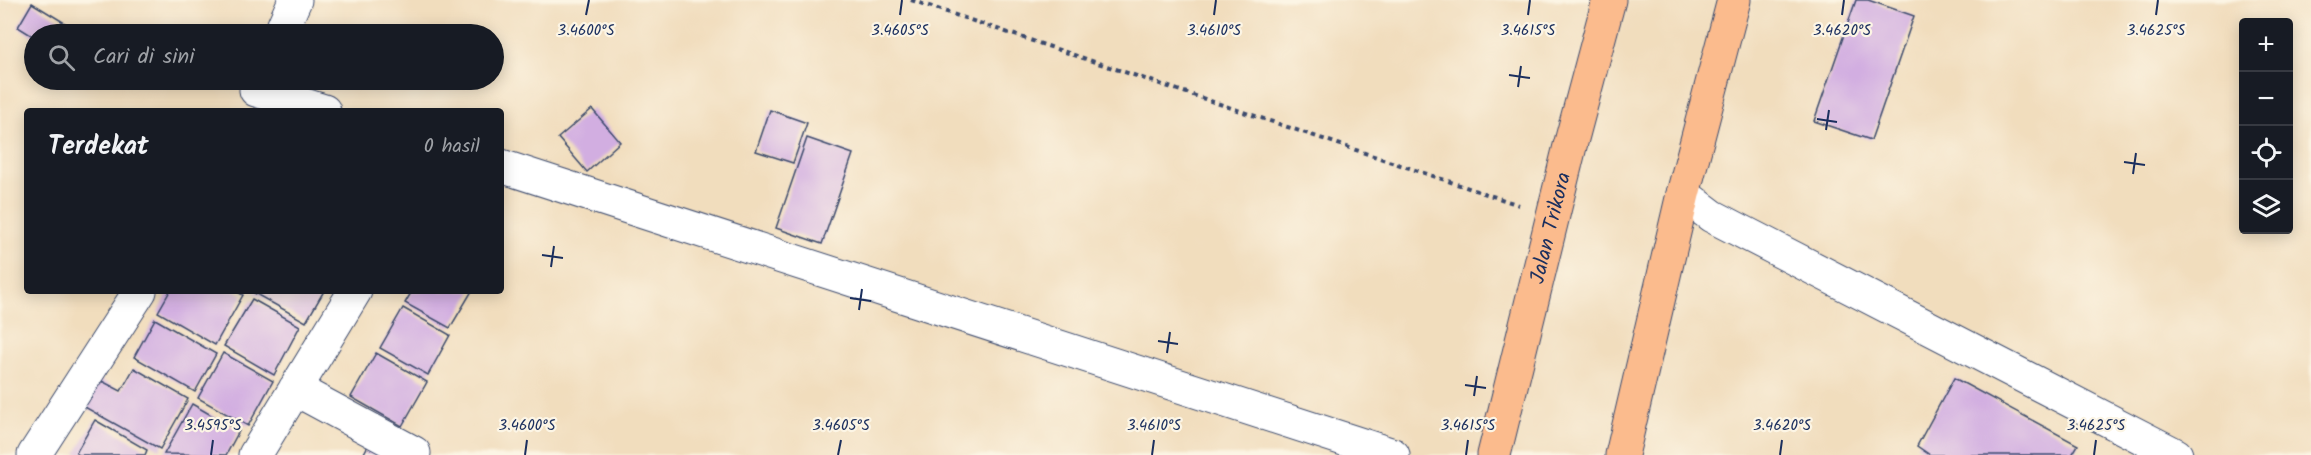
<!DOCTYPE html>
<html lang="id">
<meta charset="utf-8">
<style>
body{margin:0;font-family:Kalam,sans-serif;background:#20242c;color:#f1f3f6}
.controls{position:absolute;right:18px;top:18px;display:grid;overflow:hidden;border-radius:6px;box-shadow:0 3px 15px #0003}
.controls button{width:54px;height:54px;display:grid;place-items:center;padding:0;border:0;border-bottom:2px solid #363941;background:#171b24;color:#f1f3f6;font:30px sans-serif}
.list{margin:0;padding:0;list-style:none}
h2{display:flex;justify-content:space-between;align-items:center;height:78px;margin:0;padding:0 24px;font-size:26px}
h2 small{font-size:20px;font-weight:400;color:#9ea1a6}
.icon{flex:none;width:33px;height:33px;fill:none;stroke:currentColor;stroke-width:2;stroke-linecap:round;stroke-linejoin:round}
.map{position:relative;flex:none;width:2311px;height:455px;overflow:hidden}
.search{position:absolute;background:#171b24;box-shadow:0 3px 15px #0003;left:24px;top:24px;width:480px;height:66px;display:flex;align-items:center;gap:15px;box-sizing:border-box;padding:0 21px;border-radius:33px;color:#9ea1a6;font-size:22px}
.panel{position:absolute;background:#171b24;box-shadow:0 3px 15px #0003;left:24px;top:108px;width:480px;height:186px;border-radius:6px}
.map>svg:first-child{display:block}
</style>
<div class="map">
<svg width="2311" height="455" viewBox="0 0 2311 455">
<rect width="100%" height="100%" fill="#fcf5e5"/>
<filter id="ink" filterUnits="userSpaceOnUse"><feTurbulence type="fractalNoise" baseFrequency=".0167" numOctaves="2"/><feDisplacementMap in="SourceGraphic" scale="12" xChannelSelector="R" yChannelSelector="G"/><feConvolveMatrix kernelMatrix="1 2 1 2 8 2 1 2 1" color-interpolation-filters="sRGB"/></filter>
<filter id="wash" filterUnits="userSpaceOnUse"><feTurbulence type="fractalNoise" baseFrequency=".008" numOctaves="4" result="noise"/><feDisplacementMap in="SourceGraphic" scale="24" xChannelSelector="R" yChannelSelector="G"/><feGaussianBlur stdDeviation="1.35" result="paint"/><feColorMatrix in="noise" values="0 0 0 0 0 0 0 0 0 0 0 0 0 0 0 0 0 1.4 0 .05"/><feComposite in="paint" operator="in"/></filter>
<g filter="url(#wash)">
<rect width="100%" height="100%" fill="#f1ddbd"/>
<g id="blocks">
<!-- building -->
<path fill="#d2aee1" d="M1856 0H1868L1914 16 1871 140 1814 121Z
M32 3 73 28 69 34H34V37L18 27Z
M592 109 620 142 587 172 558 138Z
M770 110 807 123 793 163 756 151Z
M807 138 853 154 822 244 776 228Z
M170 291H236L243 295 215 345 158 312Z
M255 291H324L306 322 254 293Z
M412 291H472L450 328 405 303Z
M252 299 300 326 274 375 224 346Z
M403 308 450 335 428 375 380 348Z
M155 319 216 354 195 392 134 357Z
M223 353 273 381 248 426 198 398Z
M376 353 427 382 402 426 351 397Z
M134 368 188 399 160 449 81 405 96 378 121 391Z
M1954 378 2078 445 2072 455H1930L1917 446Z
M192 404 239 431 226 455 164 454Z
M95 420 147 450 145 455H79L76 453Z
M371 440 397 455H363Z"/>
</g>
</g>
<g filter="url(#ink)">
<use href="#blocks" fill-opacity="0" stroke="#3b496c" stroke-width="1.5"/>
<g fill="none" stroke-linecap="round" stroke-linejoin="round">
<!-- minor casing -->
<g stroke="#3b496c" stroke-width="35">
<path id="minor" d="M280 34 295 0
M256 90 324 111
M501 166 1393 455
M1683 194 1712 216 2176 455
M295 389 414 453
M34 455 140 291
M255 455 355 291"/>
</g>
<!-- major casing -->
<g stroke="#3b496c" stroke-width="35">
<g id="major">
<path id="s1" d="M1494 455 1570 146 1609 0"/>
<path d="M1622 455 1683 194 1734 0"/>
</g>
</g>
<!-- path -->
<path stroke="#3b496c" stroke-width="4" stroke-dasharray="4.5 4.5" stroke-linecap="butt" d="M911 0 1519 205"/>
<!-- minor -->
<use href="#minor" stroke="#fff" stroke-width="33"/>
<!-- major -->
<use href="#major" stroke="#fbbb8d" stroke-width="33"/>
</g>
</g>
<!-- ticks -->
<path fill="none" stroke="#1b2f5e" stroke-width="2" d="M586 15 589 0M900 15 902 0M1214 15 1216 0M1528 15 1530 0M1842 15 1844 0M2156 15 2158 0M1509 75 1530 78M1518 87 1521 66M1817 119 1837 122M1826 130 1829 110M2124 162 2145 165M2133 174 2136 153M542 255 563 258M551 267 554 246M850 298 871 301M859 310 862 289M1158 341 1178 344M1167 353 1170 332M1465 385 1486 388M1474 396 1477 376M211 455 213 440M525 455 527 440M838 455 841 440M1152 455 1154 440M1466 455 1468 440M1780 455 1782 440M2094 455 2096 440"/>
<g text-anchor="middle" stroke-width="4.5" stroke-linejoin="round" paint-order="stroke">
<!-- street labels -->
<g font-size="21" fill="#1b2f5e" stroke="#fcf5e5">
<text dy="7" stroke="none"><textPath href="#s1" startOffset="234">Jalan Trikora</textPath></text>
</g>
</g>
<g font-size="15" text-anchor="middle" fill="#1b2f5e" stroke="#fcf5e5" stroke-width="4.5" stroke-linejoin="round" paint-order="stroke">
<text x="586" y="35">3.4600°S</text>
<text x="900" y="35">3.4605°S</text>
<text x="1214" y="35">3.4610°S</text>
<text x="1528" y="35">3.4615°S</text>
<text x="1842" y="35">3.4620°S</text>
<text x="2156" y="35">3.4625°S</text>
<text x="213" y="430">3.4595°S</text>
<text x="527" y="430">3.4600°S</text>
<text x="841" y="430">3.4605°S</text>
<text x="1154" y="430">3.4610°S</text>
<text x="1468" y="430">3.4615°S</text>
<text x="1782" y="430">3.4620°S</text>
<text x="2096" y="430">3.4625°S</text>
</g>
</svg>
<div class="controls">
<button>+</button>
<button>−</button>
<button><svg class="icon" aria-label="locate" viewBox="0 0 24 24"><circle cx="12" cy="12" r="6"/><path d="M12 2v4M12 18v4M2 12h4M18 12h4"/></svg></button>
<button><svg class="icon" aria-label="layers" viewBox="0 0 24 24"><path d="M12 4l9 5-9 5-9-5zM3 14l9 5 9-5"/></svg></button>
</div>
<div class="search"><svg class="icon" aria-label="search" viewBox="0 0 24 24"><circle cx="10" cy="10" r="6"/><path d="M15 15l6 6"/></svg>Cari di sini</div>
<section class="panel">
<h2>Terdekat<small>0 hasil</small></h2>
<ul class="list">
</ul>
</section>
</div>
